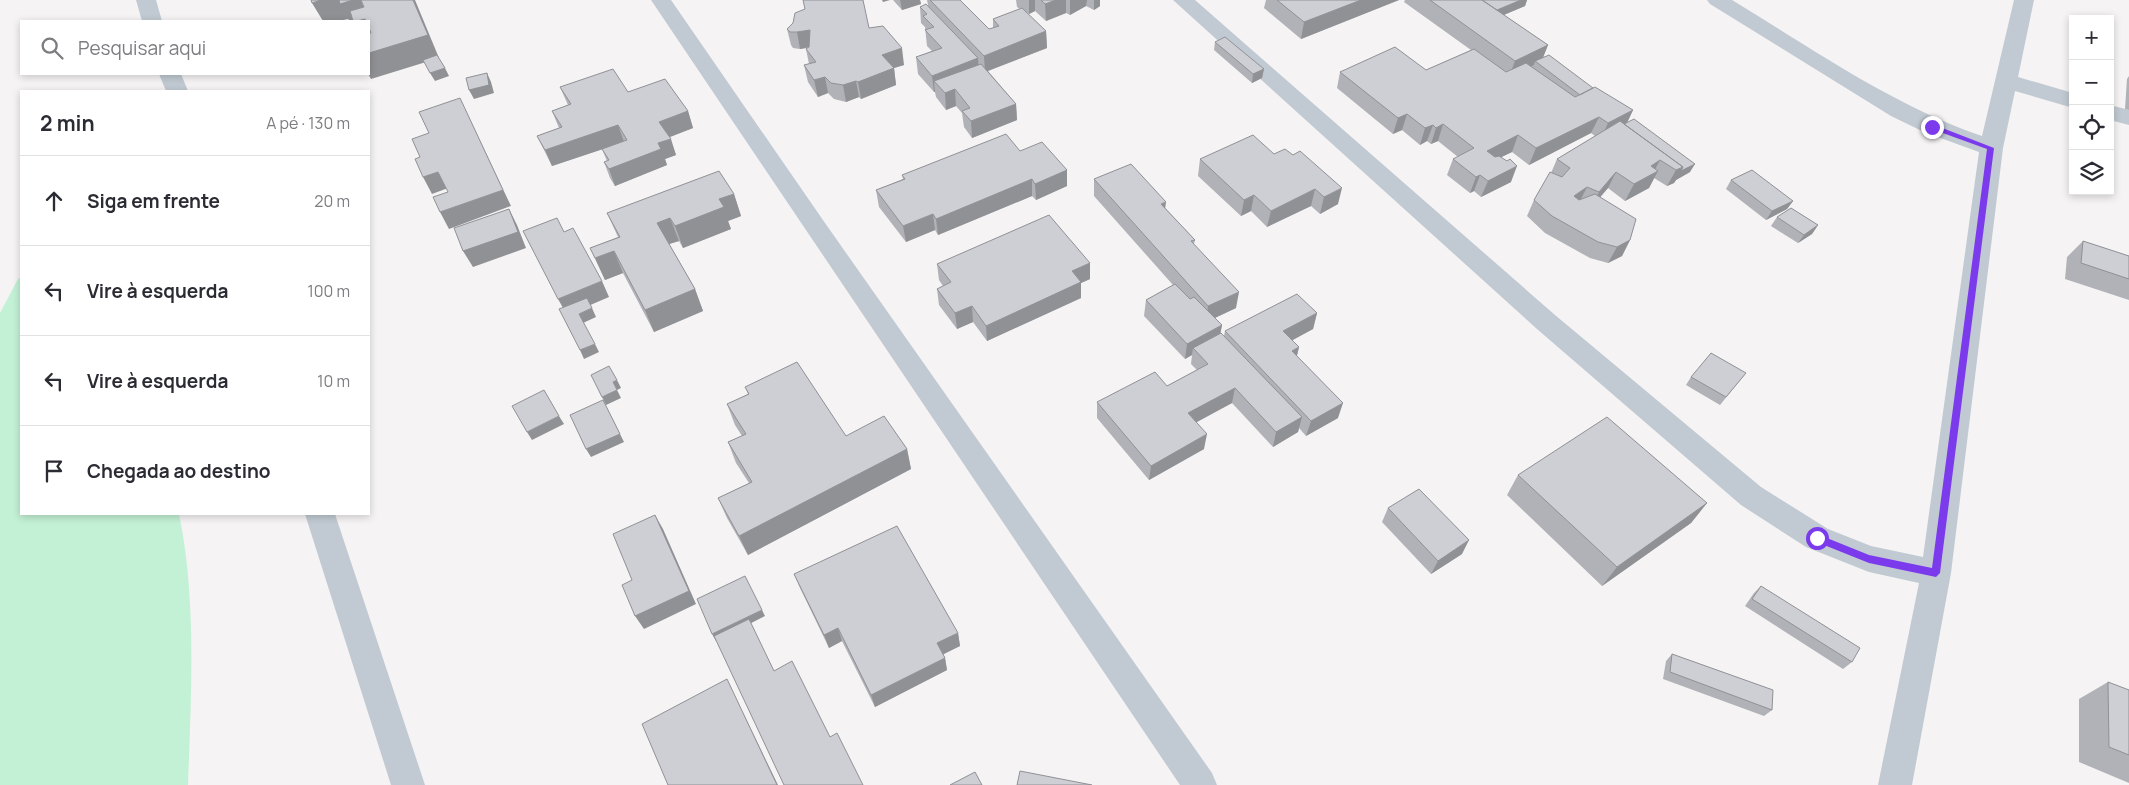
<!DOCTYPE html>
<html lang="pt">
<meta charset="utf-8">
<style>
body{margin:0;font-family:Manrope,sans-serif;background:#f2f2f3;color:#2b2b33}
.controls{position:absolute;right:15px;top:15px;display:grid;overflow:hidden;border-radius:0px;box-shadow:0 2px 8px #0003}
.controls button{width:45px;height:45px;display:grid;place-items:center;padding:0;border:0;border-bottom:1px solid #e1e1e2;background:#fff;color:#2b2b33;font:25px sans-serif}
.stop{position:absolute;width:15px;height:15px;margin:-11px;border:4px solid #7c3aed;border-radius:50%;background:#fff}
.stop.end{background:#7c3aed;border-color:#fff;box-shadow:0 1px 5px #0008}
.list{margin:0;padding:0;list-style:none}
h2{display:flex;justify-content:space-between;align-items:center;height:65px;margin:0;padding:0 20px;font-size:21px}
h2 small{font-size:16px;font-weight:400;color:#7c7c81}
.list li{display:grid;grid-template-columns:32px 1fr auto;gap:15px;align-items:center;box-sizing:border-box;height:90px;padding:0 20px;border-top:1px solid #e1e1e2}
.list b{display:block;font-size:19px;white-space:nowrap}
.list em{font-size:16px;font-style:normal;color:#7c7c81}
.icon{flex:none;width:28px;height:28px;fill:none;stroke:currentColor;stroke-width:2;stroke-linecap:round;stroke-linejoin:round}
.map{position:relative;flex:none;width:2129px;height:785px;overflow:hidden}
.search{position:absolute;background:#fff;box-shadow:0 2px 8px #0003;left:20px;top:20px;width:350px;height:55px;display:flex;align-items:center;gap:12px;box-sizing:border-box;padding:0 18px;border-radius:0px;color:#7c7c81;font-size:19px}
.panel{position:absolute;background:#fff;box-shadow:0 2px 8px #0003;left:20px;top:90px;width:350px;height:425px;border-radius:0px}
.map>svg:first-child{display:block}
</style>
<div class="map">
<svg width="2129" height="785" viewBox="0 0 2129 785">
<rect width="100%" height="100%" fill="#f5f3f3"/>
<!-- green -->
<path fill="#c3f1d5" d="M21 277V514H179C197 600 191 697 188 785H0V313L18 279Z"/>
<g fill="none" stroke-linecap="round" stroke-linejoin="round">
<!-- minor -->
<path fill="#c1cad2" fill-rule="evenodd" d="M136 0H156L162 21H142Z
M651 0H671L825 223 1212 773 1217 785H1180Z
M1173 0H1195L1555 315 1761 487 1828 529 1871 546 1923 557 1979 152 1924 132 1891 116 1710 4 1707 0H1732C1813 49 1892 105 1982 136L2014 0H2034L2018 77 2073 93V108L2015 91 2003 148 1951 573 1912 785H1878L1919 583 1869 572 1806 547 1741 505 1537 329Z
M159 74H181L188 91H166Z
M2110 105 2129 110V125L2110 120Z
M305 514H335L425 785H391Z"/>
</g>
<!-- wall -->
<path fill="#b0b2b7" d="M893 0H920L921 4 902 10Z
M927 0H960L989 29 993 28V19L1020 9 1017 7 1016 0H1100V6L1094 10 1086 6 1070 15 1066 13 1046 21 1035 11 1029 14 1026 12 1046 31 1047 48 988 71 1016 104 1017 120 972 138 964 127 962 113 956 106 946 110 936 97 935 92H934L918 74 916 57 932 51 927 46 925 27 921 23 920 7 928 5Z
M1266 0H1399L1301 39 1264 8Z
M1405 0H1527L1525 6 1504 15 1548 45 1543 58 1593 88 1633 110 1627 123 1690 172 1676 180 1674 183 1667 186 1654 178 1649 188 1625 201 1608 188 1600 197 1630 240 1622 256 1608 263 1590 258 1545 233 1527 216 1534 200 1551 173 1557 159 1595 136 1591 133 1529 165 1512 152 1501 157 1511 182 1481 197 1474 191 1470 193 1447 175 1453 159 1458 157 1438 141 1431 144 1427 141 1420 145 1402 130 1393 134 1337 88 1340 72 1426 70 1471 50 1404 2Z
M869 28 904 65 894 68 896 85 861 99 859 97 846 102 834 99 828 93 818 97 808 82 804 65 809 64 806 49 808 48 800 49 793 48 791 45 787 29Z
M1215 42 1264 69 1262 78 1252 83 1214 50Z
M2129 76V110L2125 109 2127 79Z
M560 87 628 92 688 111 693 128 669 137 676 155 665 159 667 165 615 186 610 178 604 162 607 161 602 149 606 148 552 166 537 136 559 128 552 111 568 105Z
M1020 151 1067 170V186L1036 200 1032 196 938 235 935 230 906 242 879 207 876 190 903 179 902 175Z
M1274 154 1338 204 1320 214 1311 206 1267 227 1251 211 1241 216 1198 176 1200 159Z
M1094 179 1165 208 1195 240 1194 244 1236 308 1215 318 1222 325 1220 334 1224 336 1225 331 1317 313 1313 329 1292 340 1299 347 1297 356 1338 418 1306 436 1299 428 1298 432 1273 447 1232 403 1196 422 1204 449 1149 480 1097 418V402L1167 386 1197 370 1191 364 1192 355 1185 359 1144 316 1146 300 1173 285 1094 196Z
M1731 180 1793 201 1787 209 1766 220 1726 189Z
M734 194 741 216 728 221 731 229 683 248 679 241 669 244 695 289 703 311 654 332 623 273 605 280 590 248 618 237 607 213Z
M1777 217 1818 225 1812 234 1798 243 1771 226Z
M2083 241 2129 256V300L2065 279 2067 257Z
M1090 263V279L1081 283V298L987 341 973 322 957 329 939 305 937 289 943 286 939 280 937 264Z
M1746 373 1720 405 1686 385 1691 377Z
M745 387 846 436 907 449 911 469 748 555 727 518 718 498 749 483 736 463 728 442 742 436 735 425 727 404 748 394Z
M1518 475 1707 503 1691 523 1602 586 1507 495Z
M1388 508 1462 554 1431 574 1382 522Z
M794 574 958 633 960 646 943 654 945 658 947 670 875 707 842 641 829 648 800 588Z
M1761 586 1852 662 1843 669 1745 606 1754 593Z
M1672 654 1772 710 1764 716 1663 679 1666 661Z
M2108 682 2129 690V783L2079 762V699Z"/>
<!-- shaded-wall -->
<path fill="#909195" d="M321 0H361L369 21H350L348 19 339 21H323L312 3Z
M413 0H415L439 58 371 79 368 74 369 53Z
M882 0H890L883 2Z
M900 0H920L921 4 902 10Z
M1029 0H1035V11L1029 14Z
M1056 0H1066V13L1046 21 1045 4Z
M1070 0H1087L1086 6 1070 15Z
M1094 0H1100V6L1094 10Z
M1361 0H1399L1301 39 1304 22Z
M1521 0H1527L1525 6 1489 21 1492 12Z
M810 30 814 46 800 49 797 32Z
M1046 31 1047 48 985 72 984 56Z
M1548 45 1541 62 1535 61 1534 65 1509 77 1515 61Z
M902 48 904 65 894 68 896 85 861 99 858 82 882 55Z
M978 58 979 75 934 81 935 92H934L932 76Z
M445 68 449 76 435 81 430 73Z
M1264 69 1262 78 1252 83 1253 74Z
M487 73 491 82 494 93 474 99 469 90Z
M825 77 828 93 818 97 814 80Z
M856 81 859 97 846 102 843 85Z
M955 89 956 106 946 110 945 93Z
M460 98 511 206 449 229 440 212 503 190Z
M1016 104 1017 120 972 138 971 121Z
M1633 110 1625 127 1600 140 1608 123Z
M688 111 693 128 665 139 659 122Z
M1407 114 1402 130 1393 134 1398 118Z
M1599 117 1591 133 1529 165 1536 148Z
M1443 124 1438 141 1431 144 1436 128Z
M618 125 624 142 552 166 545 150Z
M1433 125 1427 141 1420 145 1425 128Z
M1518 135 1512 152 1481 167 1487 151Z
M671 139 676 155 665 159 667 165 615 186 609 169 658 143Z
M1660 160 1652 175 1658 171 1649 188 1625 201 1634 184 1651 166Z
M1695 164 1690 172 1676 180 1674 183 1667 186 1676 170Z
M1517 166 1511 182 1481 197 1488 181Z
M1067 170V186L1036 200 1035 184Z
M438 172 448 188 432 194 423 177Z
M1616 172 1608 188 1591 208 1599 192Z
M1480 175 1474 191 1470 193 1476 177Z
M1032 179V196L938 235 936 219Z
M1587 187 1579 203 1574 196Z
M1342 188 1338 204 1320 214 1324 197Z
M1315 189 1311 206 1267 227 1271 211Z
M734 194 741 216 728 221 731 229 683 248 675 226 719 199Z
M1254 195 1251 211 1241 216 1244 200Z
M1793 201 1787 209 1766 220 1772 211Z
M1166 202 1164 218 1161 204Z
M509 209 517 225 526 248 473 267 463 251Z
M933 214 935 230 906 242 903 226Z
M670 218 679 241 666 245 657 223Z
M1818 225 1812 234 1798 243 1804 235Z
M1630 240 1622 256 1608 263 1617 247Z
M614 251 623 273 605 280 595 258Z
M1090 263V279L1081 283V298L987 341 986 326 1072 271Z
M602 281 609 297 567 315 558 299Z
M695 289 703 311 654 332 645 310Z
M1239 292 1236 308 1206 322 1208 306Z
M972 306 973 322 957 329 955 313Z
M592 308 596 317 583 323 579 314Z
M1317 313 1313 329 1280 347 1283 331Z
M1222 325 1219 341 1193 348 1192 355 1185 359 1187 344Z
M595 344 599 352 584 359 580 350Z
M1299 347 1295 363 1292 351Z
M617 380 621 388 617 390 613 382Z
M1235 388 1232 403 1186 428 1188 413Z
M617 390 621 398 606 405 602 397Z
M603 400 624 442 591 457 586 449Z
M1343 403 1338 418 1306 436 1311 421Z
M559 416 564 424 532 440 527 432Z
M1302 417 1298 432 1273 447 1276 432Z
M1207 434 1204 449 1149 480 1151 466Z
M907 449 911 469 748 555 739 536Z
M1707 503 1691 523 1602 586 1617 567Z
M655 515 663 529 696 604 644 629 635 616Z
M1469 540 1462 554 1431 574 1438 561Z
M762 610 765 616 716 641 712 634Z
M838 628 842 641 829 648 824 635Z
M958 633 960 646 940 656 937 643Z
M945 658 947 670 875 707 871 695Z
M727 679 733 692 778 785H777Z"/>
<!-- building -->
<path fill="#cdcfd5" stroke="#909195" d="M311 0H321L312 3Z
M339 0H353L340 4Z
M361 0H413L428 35 369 53V33H371L369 28V21H366L365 19 357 21H353L350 11 364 7Z
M803 0H863L869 28 883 26 902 48 882 55 894 68 858 82 856 81 843 85 831 83 825 77 814 80 804 65 816 62 806 49 809 47 810 30 797 32H790L787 29 793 23 795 13 805 9Z
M930 0H960L989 29 999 26 993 19 1022 8 1046 31 984 56Z
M1041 0H1056L1045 4Z
M1277 0H1361L1304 22Z
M1430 0H1482L1548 45 1515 61Z
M1482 0H1521L1497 10Z
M926 4 978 58 932 76 916 57 942 48 925 30 934 27 923 16 927 14 920 7Z
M1225 37 1264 69 1253 74 1215 42Z
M1395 47 1426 70 1474 49 1506 72 1526 63 1575 97 1595 87 1633 110 1608 123 1599 117 1536 148 1518 135 1487 151 1495 157 1499 156 1507 161 1510 159 1517 166 1488 181 1480 175 1476 177 1453 159 1474 148 1443 124 1436 128 1433 125 1425 128 1407 114 1398 118 1340 72Z
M437 55 445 68 430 73 423 60Z
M1549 55 1593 88 1580 95 1535 61Z
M981 64 1016 104 971 121 962 111 970 108 955 89 945 93 934 81Z
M613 69 628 92 665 79 688 111 659 122 671 139 658 143 661 149 609 169 604 162 609 160 602 149 627 140 618 125 545 150 537 136 562 127 552 111 571 104 560 87Z
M487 73 489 85 469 90 466 78Z
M460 98 503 190 440 212 433 197 448 192 438 172 423 177 415 159 420 157 412 139 429 133 419 112Z
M1634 119 1695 164 1681 171 1683 167 1624 124Z
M1620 121 1683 167 1676 170 1660 160 1651 166 1658 171 1634 184 1616 172 1599 192 1587 187 1574 196 1579 200 1595 194 1636 219 1630 240 1617 247 1598 242 1552 216 1534 200 1550 172 1562 177 1570 168 1557 159Z
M1006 134 1020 151 1042 142 1067 170 1035 184 1032 179 936 219 933 214 903 226 876 190 905 179 902 175Z
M1253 135 1274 154 1285 149 1293 155 1300 151 1342 188 1324 197 1315 189 1271 211 1254 195 1244 200 1200 159Z
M1131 164 1166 202 1161 204 1195 240 1191 241 1239 292 1208 306 1094 179Z
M1752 170 1793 201 1772 211 1731 180Z
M719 171 734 194 719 199 724 207 675 226 670 218 657 223 695 289 645 310 614 251 595 258 590 248 620 237 607 213Z
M1791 208 1818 225 1804 235 1777 217Z
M509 209 518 232 463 251 454 228Z
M1049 215 1090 263 1072 271 1081 282 986 326 972 306 955 313 937 289 951 282 937 264Z
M557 218 564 232 573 228 602 281 558 299 523 231Z
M2083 241 2129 256V279L2081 263Z
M1175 284 1190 299 1194 297 1222 325 1187 344 1146 300Z
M1297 294 1317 313 1283 331 1299 347 1292 351 1343 403 1311 421 1225 331Z
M587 298 592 308 579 314 595 344 580 350 559 309Z
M1221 333 1302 417 1276 432 1235 388 1188 413 1207 434 1151 466 1097 402 1155 372 1167 386 1208 364 1193 348Z
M1711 353 1746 373 1726 397 1691 377Z
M797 362 846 436 884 416 907 449 739 536 718 498 752 482 728 442 746 434 727 404 749 394 745 387Z
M609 366 617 380 613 382 617 390 602 397 591 375Z
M544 390 559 416 527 432 512 406Z
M603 400 620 434 586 449 570 415Z
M1607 417 1707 503 1617 567 1518 475Z
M1419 489 1469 540 1438 561 1388 508Z
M655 515 689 591 635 616 622 585 632 580 613 534Z
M897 526 958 633 937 643 945 658 871 695 838 628 824 635 794 574Z
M745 576 762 610 712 634 697 599Z
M1761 586 1860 648 1852 662 1752 599Z
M749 619 774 671 792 661 830 737 837 733 863 785H784L714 636Z
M1672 654 1773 690 1772 710 1670 672Z
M727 679 777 785H668L642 724Z
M2108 682 2129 690V755L2109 747Z
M1020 771 1092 785H1017Z
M975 772 982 785H950Z"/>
<!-- route -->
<path fill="#7c3aed" d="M1932 124 1994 148 1940 573 1936 577 1869 563 1814 541 1813 538 1817 534 1869 555 1932 568 1987 149 1929 128Z"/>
</svg>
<div class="controls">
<button>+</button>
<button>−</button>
<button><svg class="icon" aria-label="locate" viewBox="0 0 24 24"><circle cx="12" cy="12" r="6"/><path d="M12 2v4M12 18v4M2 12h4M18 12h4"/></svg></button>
<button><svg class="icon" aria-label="layers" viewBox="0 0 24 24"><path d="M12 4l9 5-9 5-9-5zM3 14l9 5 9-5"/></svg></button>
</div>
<div class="stop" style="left:1817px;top:538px"></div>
<div class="stop end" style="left:1932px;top:127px"></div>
<div class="search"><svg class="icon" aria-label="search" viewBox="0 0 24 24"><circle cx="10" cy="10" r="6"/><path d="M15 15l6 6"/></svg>Pesquisar aqui</div>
<section class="panel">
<h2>2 min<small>A pé · 130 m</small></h2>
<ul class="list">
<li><svg class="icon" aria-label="ahead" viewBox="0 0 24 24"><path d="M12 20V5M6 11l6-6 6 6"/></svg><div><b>Siga em frente</b></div><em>20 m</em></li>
<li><svg class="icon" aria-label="left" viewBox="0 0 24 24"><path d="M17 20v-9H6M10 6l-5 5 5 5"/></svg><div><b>Vire à esquerda</b></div><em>100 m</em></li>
<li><svg class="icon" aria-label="left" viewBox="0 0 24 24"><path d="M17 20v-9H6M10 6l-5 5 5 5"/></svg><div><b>Vire à esquerda</b></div><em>10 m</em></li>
<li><svg class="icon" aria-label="arrive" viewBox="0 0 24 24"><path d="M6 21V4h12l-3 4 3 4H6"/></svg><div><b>Chegada ao destino</b></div></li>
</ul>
</section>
</div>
